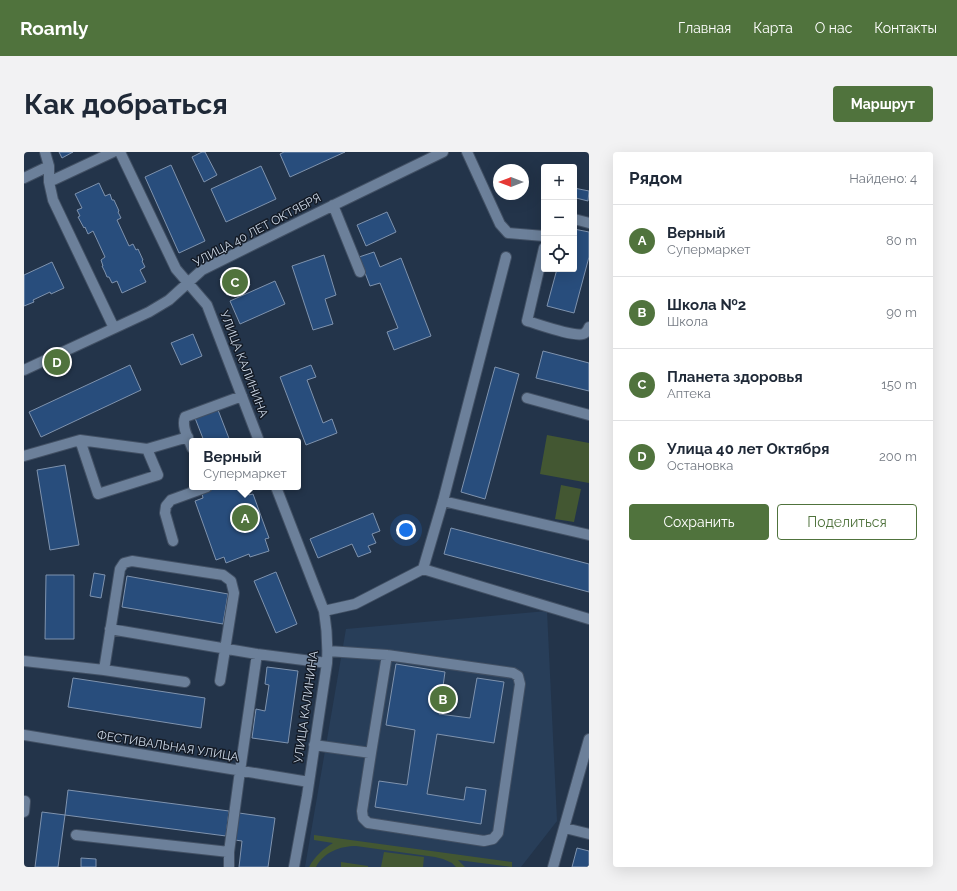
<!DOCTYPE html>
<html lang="ru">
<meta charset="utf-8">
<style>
body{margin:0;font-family:Raleway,sans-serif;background:#f2f2f3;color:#1f2937}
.controls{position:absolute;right:12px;top:12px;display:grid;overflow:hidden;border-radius:4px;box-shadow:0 4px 16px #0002}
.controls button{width:36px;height:36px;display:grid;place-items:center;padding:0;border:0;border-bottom:1px solid #e0e1e3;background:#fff;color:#1f2937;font:20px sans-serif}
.compass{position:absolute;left:469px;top:12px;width:36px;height:36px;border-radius:50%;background:#fff;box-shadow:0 4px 16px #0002;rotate:270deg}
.you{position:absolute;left:382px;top:378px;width:14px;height:14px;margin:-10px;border:3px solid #fff;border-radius:50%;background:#1a73e8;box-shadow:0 0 0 6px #1a73e833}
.badge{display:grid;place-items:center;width:26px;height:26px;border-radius:50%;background:#50733d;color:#fff;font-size:13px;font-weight:700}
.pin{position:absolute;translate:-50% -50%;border:2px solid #fff;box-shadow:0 1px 4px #0006}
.popup{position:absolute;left:165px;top:286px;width:112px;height:52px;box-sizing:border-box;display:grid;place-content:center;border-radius:4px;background:#fff;filter:drop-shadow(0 1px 3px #0005);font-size:13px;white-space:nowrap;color:#747a83}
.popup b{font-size:15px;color:#1f2937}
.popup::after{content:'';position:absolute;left:50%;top:100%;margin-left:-8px;border:8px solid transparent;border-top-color:#fff}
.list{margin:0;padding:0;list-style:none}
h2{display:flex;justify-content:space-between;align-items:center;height:52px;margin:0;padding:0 16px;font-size:17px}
h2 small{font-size:13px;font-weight:400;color:#747a83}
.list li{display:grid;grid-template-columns:26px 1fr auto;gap:12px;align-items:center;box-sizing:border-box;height:72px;padding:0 16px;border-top:1px solid #e0e1e3}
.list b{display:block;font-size:15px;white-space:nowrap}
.list p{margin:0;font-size:13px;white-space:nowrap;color:#747a83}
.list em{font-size:13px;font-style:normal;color:#747a83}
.actions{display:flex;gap:8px;padding:12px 16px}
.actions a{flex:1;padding:9px 0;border:1px solid #50733d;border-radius:4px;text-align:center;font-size:14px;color:#50733d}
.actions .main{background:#50733d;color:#fff}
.icon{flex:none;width:22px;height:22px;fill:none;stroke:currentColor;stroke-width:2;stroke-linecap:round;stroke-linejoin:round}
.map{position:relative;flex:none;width:565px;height:715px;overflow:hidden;border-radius:4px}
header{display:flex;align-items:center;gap:24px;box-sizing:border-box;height:56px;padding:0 20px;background:#50733d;color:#fff}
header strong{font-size:19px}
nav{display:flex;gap:22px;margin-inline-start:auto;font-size:14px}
.intro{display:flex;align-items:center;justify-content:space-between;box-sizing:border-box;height:96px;padding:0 24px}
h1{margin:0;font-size:28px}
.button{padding:10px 18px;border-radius:4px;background:#50733d;color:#fff;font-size:14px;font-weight:700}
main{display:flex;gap:24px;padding:0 24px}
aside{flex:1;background:#fff;border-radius:4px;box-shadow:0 4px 16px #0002}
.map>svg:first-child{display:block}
</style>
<header>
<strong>Roamly</strong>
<nav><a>Главная</a><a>Карта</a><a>О нас</a><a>Контакты</a></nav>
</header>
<div class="intro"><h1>Как добраться</h1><a class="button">Маршрут</a></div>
<main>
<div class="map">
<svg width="565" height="715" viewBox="0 0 565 715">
<rect width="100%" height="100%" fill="#23344a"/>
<!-- built -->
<path fill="#283e59" d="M523 459 533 669 497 715H281L322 477Z"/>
<!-- green -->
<path fill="#435732" d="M523 283 565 291V331L516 322Z
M537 333 557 337 550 370 531 367Z
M290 683 488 710V715L434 708 441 715H432L428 711 419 707 411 705 332 694C316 694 300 700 292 715H285C291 704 299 697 309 691L290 688Z
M360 700 400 705 399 715H357Z
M317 710 344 714V715H317Z"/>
<!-- building -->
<path fill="#284d7c" stroke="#7f93ae" d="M35 0H49L38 6Z
M178 0H181L193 23 180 30 168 5Z
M260 0H321L266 25 256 2Z
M147 13 181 89 155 101 121 25Z
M237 14 252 47 202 70 187 37Z
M75 31 81 44 86 42 88 48H90L95 59 94 60 97 66 93 68 105 94 109 92 112 98 114 97 119 108 118 109 121 115 116 118 122 130 98 141 93 129 88 131 85 125H83L81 120 78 114H79L77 108 81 105 69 79 64 82 61 75 60 76 54 65 56 64 53 58 58 56 51 42Z
M550 36 565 39 564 49 552 46 550 52Z
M363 60 372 80 342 94 333 73Z
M550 77 565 80V105L550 161 523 154 533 117H550Z
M350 100 356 115 377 106 407 184 370 198 363 180 374 176 356 131 346 134 335 105Z
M300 103 312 143 301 147 309 172 289 178 268 114Z
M28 110 40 136 27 142 26 140 9 148 10 150 0 154V123Z
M219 117 226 133 203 143 196 127Z
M251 129 261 152 216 172 206 149Z
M169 182 178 204 157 213 147 191Z
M519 199 565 211V239L512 226Z
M106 213 117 238 17 285 5 260Z
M287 213 292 225 283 228 299 271 308 267 313 281 282 293 256 225Z
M471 215 495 222 461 347 437 340Z
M194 258 206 289H180L171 266Z
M41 313 55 393 26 398 13 318Z
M196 335H222L225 343 229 342 245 386 241 387 245 399 226 405 225 402 202 411 200 405 192 408 171 349 179 346 178 341Z
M349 361 356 379 348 382 352 391 344 394 347 400 334 405 328 392 294 406 286 387Z
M427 376 565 412V440L420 402Z
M252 420 273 472 252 481 230 429Z
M70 421 81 423 77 446 66 444Z
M22 423H50V487H21Z
M103 424 204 442 199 472 98 455Z
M372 512 421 520 415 562 446 566 453 526 480 530 470 591 413 582 403 642 440 648 442 635 462 638 457 672 351 655 355 629 383 633 391 578 362 573Z
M243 515 274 519 264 591 228 586 232 557 241 559 245 533 241 532Z
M49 526 181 546 177 576 44 555Z
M44 638 205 659 202 684 41 663Z
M18 660 41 663 34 715H11Z
M215 661 251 666 244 715H215L218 689 211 688Z
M553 696 565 699V715H548Z
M57 706 72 707V715H57Z"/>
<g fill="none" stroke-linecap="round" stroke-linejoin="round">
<!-- minor casing -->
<g stroke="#425064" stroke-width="12">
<path id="minor" d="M21 0 25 14V30L89 0
M96 0 152 117 183 153 235 289
M443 0 476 72 484 81 520 84
M0 26 25 14
M25 30 29 48 90 176
M309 53 336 120
M550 67 565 71
M520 96 503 169C514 172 549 185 559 182 562 181 564 178 565 175
M0 218 125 160 145 148 178 118 277 69 419 0
M503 246 565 263
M168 296C165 287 157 275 161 265L218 244
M123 297 164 285
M0 304 56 288 123 297 134 323 74 342 56 288
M252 335 300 459C303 477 304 493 303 511L283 644 270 715
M419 349 565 383
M149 389 141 361 142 354 147 348 183 335
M399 417 565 467
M300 459 331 452 399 417 419 349 482 105
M86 477 233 502 303 511
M304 499 363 503 489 521 494 524 496 532 474 681 469 687 460 689 344 671 339 666 338 659 347 601
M0 509 80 518 161 530
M80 518 96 417 100 411 108 409 199 423 207 429 210 441 196 529
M0 583 285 630
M290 593 347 601 363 503
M0 660 1 649
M541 676 565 682
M52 683 205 700 216 619 233 502
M205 715V700
M529 715 565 587"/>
</g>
<!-- minor -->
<use href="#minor" stroke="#6c809a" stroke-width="10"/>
</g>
<g text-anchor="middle" stroke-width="3" stroke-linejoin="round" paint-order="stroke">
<!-- street labels -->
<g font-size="12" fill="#cfdae9" stroke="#141b26">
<text transform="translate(233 78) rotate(-28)" y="4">УЛИЦА 40 ЛЕТ ОКТЯБРЯ</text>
<text transform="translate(220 212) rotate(69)" y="4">УЛИЦА КАЛИНИНА</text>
<text transform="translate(282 555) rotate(-82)" y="4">УЛИЦА КАЛИНИНА</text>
<text transform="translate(144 594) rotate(9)" y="4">ФЕСТИВАЛЬНАЯ УЛИЦА</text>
</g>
</g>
</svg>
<div class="controls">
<button>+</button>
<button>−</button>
<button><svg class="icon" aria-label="locate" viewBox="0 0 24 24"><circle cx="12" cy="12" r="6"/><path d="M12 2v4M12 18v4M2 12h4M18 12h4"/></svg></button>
</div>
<svg class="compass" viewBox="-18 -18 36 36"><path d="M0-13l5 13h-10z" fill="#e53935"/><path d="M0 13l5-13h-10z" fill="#747a83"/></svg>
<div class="you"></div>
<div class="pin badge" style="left:221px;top:366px">A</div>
<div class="popup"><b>Верный</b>Супермаркет</div>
<div class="pin badge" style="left:419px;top:547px">B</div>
<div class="pin badge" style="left:211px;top:130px">C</div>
<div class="pin badge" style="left:33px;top:210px">D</div>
</div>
<aside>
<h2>Рядом<small>Найдено: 4</small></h2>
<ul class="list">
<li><span class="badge">A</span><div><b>Верный</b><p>Супермаркет</p></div><em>80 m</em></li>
<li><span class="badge">B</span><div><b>Школа №2</b><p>Школа</p></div><em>90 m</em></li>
<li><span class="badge">C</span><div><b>Планета здоровья</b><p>Аптека</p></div><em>150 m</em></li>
<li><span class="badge">D</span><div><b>Улица 40 лет Октября</b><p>Остановка</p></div><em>200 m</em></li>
</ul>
<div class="actions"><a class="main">Сохранить</a><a>Поделиться</a></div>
</aside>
</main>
